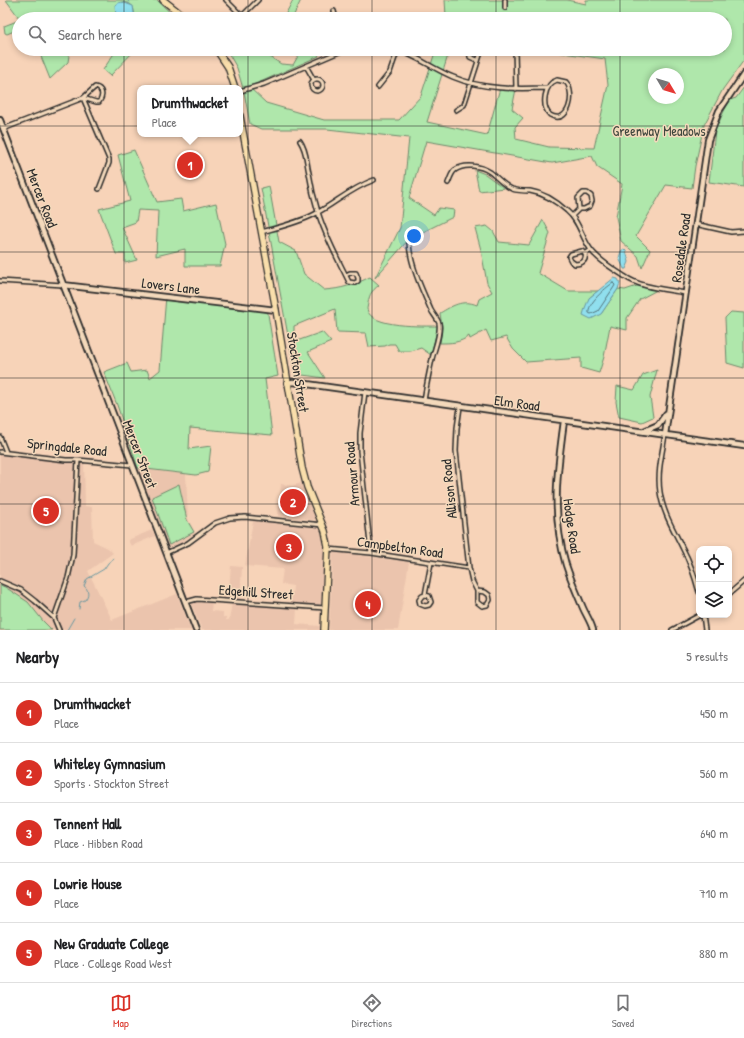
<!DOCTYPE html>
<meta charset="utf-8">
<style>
body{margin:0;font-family:"Patrick Hand",sans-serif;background:#f2f2f2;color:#202124}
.controls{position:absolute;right:12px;bottom:12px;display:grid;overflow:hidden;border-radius:8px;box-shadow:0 2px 6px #0003}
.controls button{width:36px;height:36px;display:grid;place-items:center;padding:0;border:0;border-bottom:1px solid #e0e0e0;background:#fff;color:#202124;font:20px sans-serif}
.compass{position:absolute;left:648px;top:68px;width:36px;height:36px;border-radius:50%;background:#fff;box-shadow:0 2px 6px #0003;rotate:128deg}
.you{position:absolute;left:414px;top:236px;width:14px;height:14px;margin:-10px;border:3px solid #fff;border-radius:50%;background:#1a73e8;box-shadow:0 0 0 6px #1a73e833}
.badge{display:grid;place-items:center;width:26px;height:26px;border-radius:50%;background:#d93025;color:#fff;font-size:13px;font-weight:700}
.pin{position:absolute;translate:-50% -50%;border:2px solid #fff;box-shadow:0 1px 4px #0006}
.popup{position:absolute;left:137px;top:85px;width:106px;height:52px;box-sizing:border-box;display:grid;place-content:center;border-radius:8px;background:#fff;filter:drop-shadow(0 1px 3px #0005);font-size:13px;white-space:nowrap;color:#757577}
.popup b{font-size:15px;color:#202124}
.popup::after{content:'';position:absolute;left:50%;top:100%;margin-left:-8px;border:8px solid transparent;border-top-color:#fff}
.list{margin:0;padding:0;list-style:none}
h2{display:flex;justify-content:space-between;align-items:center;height:52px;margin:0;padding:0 16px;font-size:17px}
h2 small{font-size:13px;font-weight:400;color:#757577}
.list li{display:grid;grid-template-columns:26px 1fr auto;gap:12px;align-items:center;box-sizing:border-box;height:60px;padding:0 16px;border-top:1px solid #e0e0e0}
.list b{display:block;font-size:15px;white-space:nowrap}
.list p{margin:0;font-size:13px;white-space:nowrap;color:#757577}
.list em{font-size:13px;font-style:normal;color:#757577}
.icon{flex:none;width:22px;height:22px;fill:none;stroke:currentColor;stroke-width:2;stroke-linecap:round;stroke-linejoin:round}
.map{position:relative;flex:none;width:744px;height:630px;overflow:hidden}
.search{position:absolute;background:#fff;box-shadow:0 2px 6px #0003;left:12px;right:12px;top:12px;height:44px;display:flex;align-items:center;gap:10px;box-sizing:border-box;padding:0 14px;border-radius:22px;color:#757577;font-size:15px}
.sheet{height:352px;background:#fff}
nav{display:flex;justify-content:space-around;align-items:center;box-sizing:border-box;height:56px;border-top:1px solid #e0e0e0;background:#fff;font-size:11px;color:#757577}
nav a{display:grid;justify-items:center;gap:2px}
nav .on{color:#d93025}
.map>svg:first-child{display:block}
</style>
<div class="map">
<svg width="744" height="630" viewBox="0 0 744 630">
<rect width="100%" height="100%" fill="#f7d3b8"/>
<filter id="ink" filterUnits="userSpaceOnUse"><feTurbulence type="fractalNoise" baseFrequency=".025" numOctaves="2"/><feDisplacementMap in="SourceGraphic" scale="8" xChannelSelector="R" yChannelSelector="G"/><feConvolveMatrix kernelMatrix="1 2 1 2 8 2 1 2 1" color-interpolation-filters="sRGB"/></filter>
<g filter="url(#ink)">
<!-- built -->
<path fill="#ebc4ad" d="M0 454 65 461 84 460 85 506 92 507 93 541 108 548 113 553 88 571 112 620 177 594 191 630H0Z
M138 468 186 474 188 519 195 533 180 543 169 547 168 546Z
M301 483 316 520 278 516 281 484 292 486Z
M253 521 319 528 322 536 324 548 321 605 291 603 293 586 281 584 283 569 245 566Z
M152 530 155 536 131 546 128 540Z
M333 552 409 562 398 630H329Z
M231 566 242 567 240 599 228 598Z
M195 601 212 602 211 611 223 612V617H226V620H229L232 603 297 608 296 624 320 626V630H202L191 603Z"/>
<!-- green -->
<path fill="#afe7ab" stroke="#6d896b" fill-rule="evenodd" d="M6 0H157L177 19H135C133 8 136 4 122 2L116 16 118 19H20Z
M293 0H301L292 19H283Z
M445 0H567L586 4V0H744V60L723 89 704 125 695 166 692 188 666 185 636 236 650 250 642 268 638 256 621 241 616 217 622 184 597 167 592 156 552 163 426 141 409 198 434 215 439 208 454 210 453 217 409 239 375 278 400 228 409 138 327 129H261L250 124 244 92 237 68 226 49H258L281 64 293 65 302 49H316L319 56 249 87 266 103 324 120H399L421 96 436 49H450L427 122 487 135 500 88 516 89 512 109 523 118 515 127 516 139 549 147 594 148 608 85 605 59 535 49H725V19H483L478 17 445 19 446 16ZM654 74H678V98H654Z
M17 21 19 22V29L7 34 5 33 4 26Z
M38 49H70L68 62 50 79Z
M117 49H136L110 76 103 70Z
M744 87V187L709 182 715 131 724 111 730 100 736 98Z
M134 150 157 202 181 199 183 211 216 203 225 244 220 266H185V249L156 256 158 211 138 210 136 222 122 227 137 260 125 263V254H116L99 209 130 201 118 155Z
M475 170 485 174 504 188 479 191Z
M269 186 279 242 296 251 304 274 324 290C341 289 354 285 370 277L379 285C371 292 370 293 368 303 368 303 367 309 367 309 370 328 424 326 438 326L431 355 421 348 411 351H399L395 344H389L385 346 369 347 366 333 337 332 335 309 294 326V342L322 332 331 342 308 352 325 378 295 374 261 188Z
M543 220 550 233 538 273 568 291H598L589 298 601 314 618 289 625 290 637 286 657 290 640 299 627 318V330L610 326 604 357 599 373 581 368V358L526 362 513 349 506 337 491 341 486 330 470 339 469 336C460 343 451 343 440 343L442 327 440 313C452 306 462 299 477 305L479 299 492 292 487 283 481 250 475 228 487 226 493 231 499 242 529 245Z
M166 296 267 308 278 376 265 379 272 435 190 428 189 449 211 446 208 472 196 475 138 468 117 405 104 372 127 363 131 372 147 370 150 378 160 370Z
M731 312 744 313V368L727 363 725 318Z
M657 370 650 397 653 417 642 422 619 417 616 402 617 386 634 390 643 375Z
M179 484 187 520 194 532 169 545 152 497Z
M0 585 5 587 28 602 43 621 52 630H0Z"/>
<!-- water -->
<path fill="#90dfee" stroke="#6897a0" d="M122 2 133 6 135 19H118L116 16 115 5 118 3Z
M624 249 626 251 629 262 626 269H624L619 258 621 251Z
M614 278 618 279 620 283 618 289 601 314 591 319 583 315 585 308 589 298Z"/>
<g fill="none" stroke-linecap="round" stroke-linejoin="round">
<!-- shore -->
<path stroke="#537379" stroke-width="1" d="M613 283 615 285 614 287 598 311 591 314 589 313C587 304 605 288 613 283Z"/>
<!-- stream -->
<path stroke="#6897a0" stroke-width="1" d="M128 0 129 4
M79 609 80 602 85 600C89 595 89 590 84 586L87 579 104 569 108 563 114 558
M67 630 74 618"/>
<!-- street casing -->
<g stroke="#2b2b2b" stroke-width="6">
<path id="street" d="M226 0 242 16
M505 8V0
M334 11 336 19
M239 19 258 0
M395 49C416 55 433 69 453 77 484 90 515 89 547 88
M469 49 470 57 477 60
M515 49 516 89
M306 66 314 80
M311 85a6 6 0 1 1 12 0a6 6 0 1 1-12 0Z
M557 80 566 82C576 93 569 126 550 115 541 106 544 84 557 80Z
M378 87 390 72 398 49
M240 91 264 84 346 49
M83 98 109 159V163L99 189
M456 110 464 105 481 52 480 49
M3 129 83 98 95 87C102 88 104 96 99 102H96L83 98
M300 141C307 151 306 161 309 173 311 186 314 199 318 212 325 236 338 259 349 282L355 283 358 281V278L356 273H350L346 275
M448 183C450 179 451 173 455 170 465 163 481 166 490 172 497 177 503 185 512 189 518 191 524 191 530 191 543 193 557 202 567 211 579 221 581 235 589 247 595 258 613 269 624 276 641 288 665 289 685 293
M572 216 579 209H584L590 206 592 201 591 196 587 193H583L578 198 579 209
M695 224 731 232 744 231
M261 232C280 227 298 223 315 214 336 203 351 188 374 180
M409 243C410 264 422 290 431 310 433 314 437 318 439 323 441 334 435 347 432 359 429 373 426 387 424 401
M585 254 582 251 571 254 569 257 571 261 575 264C581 264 587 261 585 254L591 250
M0 281 63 285
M365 392 360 433V451L371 553
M460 407 457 428 456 451 469 568 472 581 477 591
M665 435C662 454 657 473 660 492 663 513 674 530 683 549 690 562 695 577 699 592
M0 437 6 452
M0 452 66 460H78L132 465
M328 549 371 553 469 568
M166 553 188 543 215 523 230 518 245 517 323 525
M0 581 21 590 35 601 54 618 59 630
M477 591 485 592 489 595 490 600 487 605 482 606 477 602Z
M729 594 744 581
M425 595 429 596 431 602 429 605 425 606 420 604 419 600 422 596 425 595 431 563
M186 602 197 599 325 608
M703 615 705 630
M54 618 68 578 73 555 78 460
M672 630 700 615"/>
</g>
<!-- secondary casing -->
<g stroke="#2b2b2b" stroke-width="8">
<path id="secondary" d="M0 120 196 630
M63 285 276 310
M287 383 293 382 744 446
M564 421C557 472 551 514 566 565 571 580 577 594 583 608 586 615 591 622 593 630
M644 431 658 425 666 414
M665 435 708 140 719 111 744 74"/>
</g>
<!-- highway casing -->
<g stroke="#2b2b2b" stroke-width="8">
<path id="highway" d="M163 0 187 19
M216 49 228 67 235 88
M240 116 276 310 302 468 307 487 325 531 328 546 324 630"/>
</g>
<!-- street -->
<use href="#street" stroke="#f4d9bb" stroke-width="3"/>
<!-- secondary -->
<use href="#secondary" stroke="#f4d9bb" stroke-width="4.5"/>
<!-- highway -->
<use href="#highway" stroke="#f9deab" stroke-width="5.5"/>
</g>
</g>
<!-- grid -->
<path fill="none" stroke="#2b2b2b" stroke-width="1" stroke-opacity="0.55" d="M124 0V19M248 0V19M372 0V19M496 0V19M620 0V19M124 49V630M248 49V630M372 49V630M496 49V630M620 49V630M0 126H744M0 252H744M0 378H744M0 504H744"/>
<g text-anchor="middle" stroke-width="3" stroke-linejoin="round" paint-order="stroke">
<!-- park labels -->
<g font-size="14" fill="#3f473e" stroke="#f4d9bb">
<text x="659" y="136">Greenway Meadows</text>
</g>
<!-- street labels -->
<g font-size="14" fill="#2b2b2b" stroke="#f4d9bb">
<text transform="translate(42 198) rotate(69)" y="5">Mercer Road</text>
<text transform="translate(681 248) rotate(-82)" y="5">Rosedale Road</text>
<text transform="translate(171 286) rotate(7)" y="5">Lovers Lane</text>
<text transform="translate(298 372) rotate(81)" y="5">Stockton Street</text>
<text transform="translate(517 403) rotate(8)" y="5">Elm Road</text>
<text transform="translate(67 447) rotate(6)" y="5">Springdale Road</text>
<text transform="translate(140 454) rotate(69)" y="5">Mercer Street</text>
<text transform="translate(352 474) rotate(-95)" y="5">Armour Road</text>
<text transform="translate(449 489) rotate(-96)" y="5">Allison Road</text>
<text transform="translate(572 526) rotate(82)" y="5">Hodge Road</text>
<text transform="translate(400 547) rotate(8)" y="5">Campbelton Road</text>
<text transform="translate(256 592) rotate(4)" y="5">Edgehill Street</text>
</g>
</g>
</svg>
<div class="controls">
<button><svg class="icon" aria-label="locate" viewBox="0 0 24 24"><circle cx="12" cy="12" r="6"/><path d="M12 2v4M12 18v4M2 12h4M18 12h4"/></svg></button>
<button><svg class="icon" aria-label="layers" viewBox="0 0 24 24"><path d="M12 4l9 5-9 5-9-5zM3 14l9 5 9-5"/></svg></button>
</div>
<svg class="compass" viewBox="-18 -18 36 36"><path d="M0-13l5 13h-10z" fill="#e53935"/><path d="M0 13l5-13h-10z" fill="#757577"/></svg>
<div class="you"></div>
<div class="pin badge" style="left:190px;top:165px">1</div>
<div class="popup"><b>Drumthwacket</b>Place</div>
<div class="pin badge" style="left:293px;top:502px">2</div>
<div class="pin badge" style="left:289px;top:547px">3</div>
<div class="pin badge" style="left:368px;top:604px">4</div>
<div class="pin badge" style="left:46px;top:511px">5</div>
<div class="search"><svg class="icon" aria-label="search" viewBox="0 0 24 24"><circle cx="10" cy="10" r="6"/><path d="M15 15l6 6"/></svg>Search here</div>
</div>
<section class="sheet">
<h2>Nearby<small>5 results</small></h2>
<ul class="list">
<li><span class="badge">1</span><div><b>Drumthwacket</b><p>Place</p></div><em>450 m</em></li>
<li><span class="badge">2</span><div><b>Whiteley Gymnasium</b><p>Sports · Stockton Street</p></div><em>560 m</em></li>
<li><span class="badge">3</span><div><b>Tennent Hall</b><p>Place · Hibben Road</p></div><em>640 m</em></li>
<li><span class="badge">4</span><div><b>Lowrie House</b><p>Place</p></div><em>710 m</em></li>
<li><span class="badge">5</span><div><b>New Graduate College</b><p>Place · College Road West</p></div><em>880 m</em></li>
</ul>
</section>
<nav>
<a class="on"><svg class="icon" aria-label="map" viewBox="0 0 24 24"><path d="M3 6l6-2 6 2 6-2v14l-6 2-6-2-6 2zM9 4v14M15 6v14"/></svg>Map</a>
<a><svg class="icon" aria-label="directions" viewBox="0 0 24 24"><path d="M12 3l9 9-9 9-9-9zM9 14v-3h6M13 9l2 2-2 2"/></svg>Directions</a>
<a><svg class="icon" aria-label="saved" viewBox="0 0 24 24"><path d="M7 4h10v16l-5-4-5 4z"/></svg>Saved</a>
</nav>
